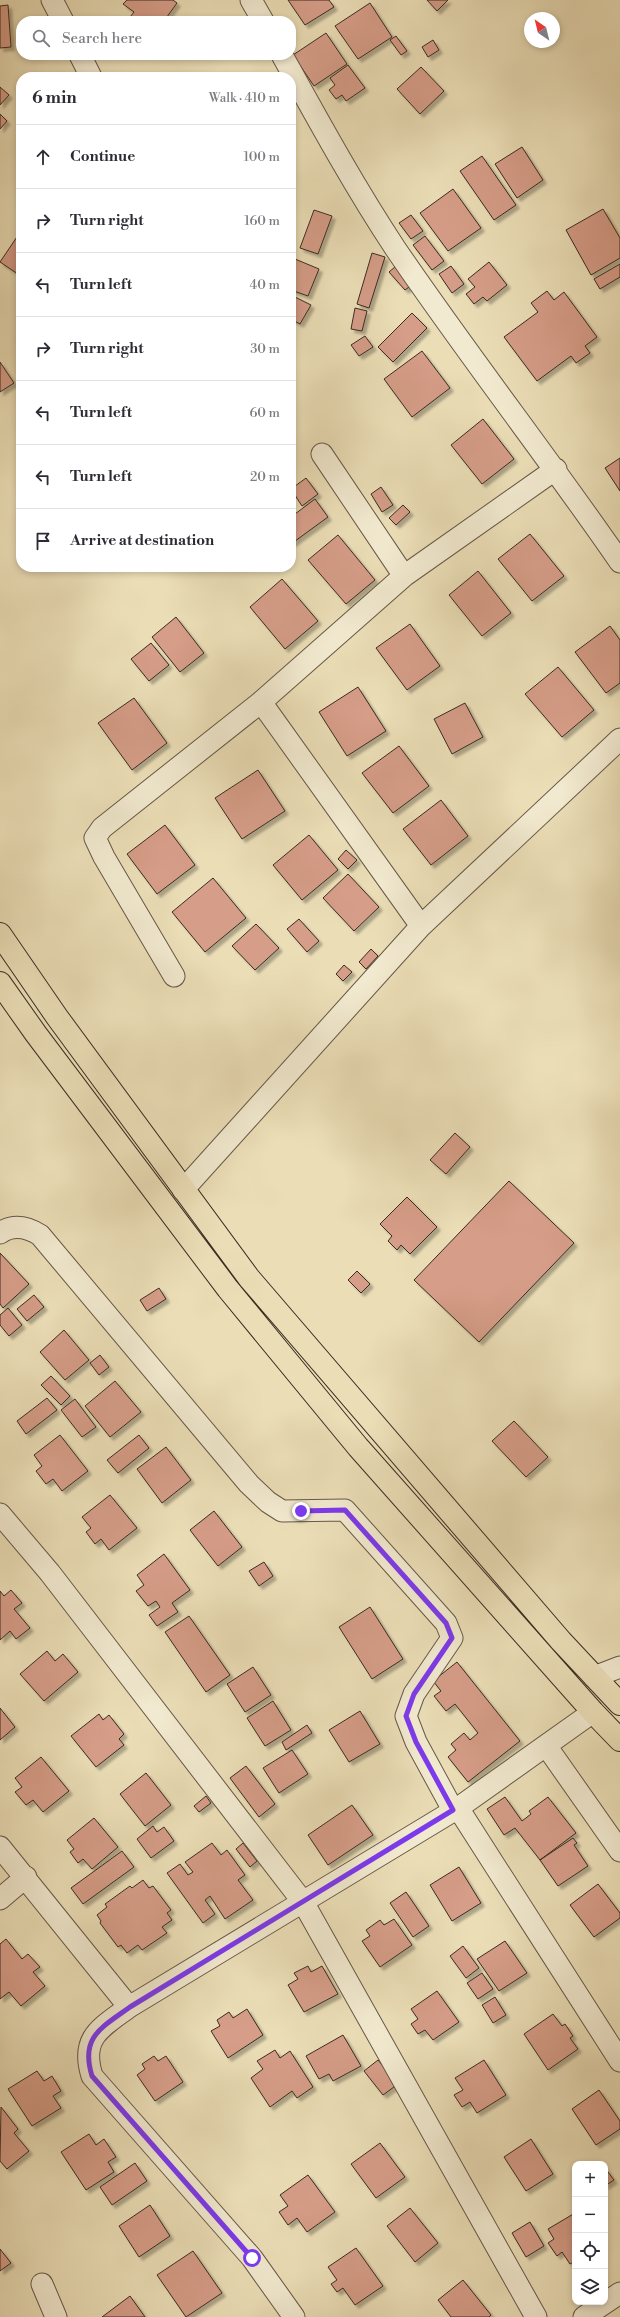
<!DOCTYPE html>
<meta charset="utf-8">
<style>
body{margin:0;font-family:"Libre Bodoni",serif;background:#f7f7f7;color:#2b2b33}
.controls{position:absolute;right:12px;bottom:12px;display:grid;overflow:hidden;border-radius:8px;box-shadow:0 2px 6px #0003}
.controls button{width:36px;height:36px;display:grid;place-items:center;padding:0;border:0;border-bottom:1px solid #e1e1e2;background:#fff;color:#2b2b33;font:20px sans-serif}
.compass{position:absolute;left:524px;top:12px;width:36px;height:36px;border-radius:50%;background:#fff;box-shadow:0 2px 6px #0003;rotate:325deg}
.stop{position:absolute;width:12px;height:12px;margin:-9px;border:3px solid #7c3aed;border-radius:50%;background:#fff}
.stop.end{background:#7c3aed;border-color:#fff;box-shadow:0 1px 4px #0008}
.list{margin:0;padding:0;list-style:none}
h2{display:flex;justify-content:space-between;align-items:center;height:52px;margin:0;padding:0 16px;font-size:17px}
h2 small{font-size:13px;font-weight:400;color:#7c7c81}
.list li{display:grid;grid-template-columns:26px 1fr auto;gap:12px;align-items:center;box-sizing:border-box;height:64px;padding:0 16px;border-top:1px solid #e1e1e2}
.list b{display:block;font-size:15px;white-space:nowrap}
.list em{font-size:13px;font-style:normal;color:#7c7c81}
.icon{flex:none;width:22px;height:22px;fill:none;stroke:currentColor;stroke-width:2;stroke-linecap:round;stroke-linejoin:round}
.map{position:relative;flex:none;width:620px;height:2317px;overflow:hidden}
.search{position:absolute;background:#fff;box-shadow:0 2px 6px #0003;left:16px;top:16px;width:280px;height:44px;display:flex;align-items:center;gap:10px;box-sizing:border-box;padding:0 14px;border-radius:16px;color:#7c7c81;font-size:15px}
.panel{position:absolute;background:#fff;box-shadow:0 2px 6px #0003;left:16px;top:72px;width:280px;height:500px;border-radius:16px}
.map>svg:first-child{display:block}
</style>
<div class="map">
<svg width="620" height="2317" viewBox="0 0 620 2317">
<defs>
<filter id="shadow"><feDropShadow dx="3.5" dy="3.5" stdDeviation="1" flood-color="#0004"/></filter>
</defs>
<rect width="100%" height="100%" fill="#ebdeb7"/>
<filter id="stains"><feTurbulence type="fractalNoise" baseFrequency=".005" numOctaves="4"/><feColorMatrix values="0 0 0 0 .2 0 0 0 0 .09 0 0 0 0 .02 0 0 0 .5 -.17"/></filter>
<radialGradient id="worn" r=".72"><stop offset=".6" stop-color="#630" stop-opacity="0"/><stop offset="1" stop-color="#630" stop-opacity=".3"/></radialGradient>
<!-- building -->
<path fill="#d69d88" stroke="#3a2c22" filter="url(#shadow)" d="M127 0H173L177 3 164 21H135L130 17 134 12 123 4Z
M288 0H329L334 7 305 25Z
M427 0H448L437 11Z
M370 3 392 37 358 59 335 26Z
M8 5 11 47 0 48V6Z
M326 33 347 64 314 86 293 55Z
M396 36 407 51 401 55 390 40Z
M433 40 439 50 428 57 422 47Z
M348 65 365 88 346 101 342 95 336 99 329 90 335 85 330 78Z
M421 67 444 91 420 114 397 89Z
M0 87 9 95 0 105Z
M0 114 7 121 0 129Z
M522 147 543 180 517 198 495 164Z
M482 156 516 205 494 220 460 171Z
M453 189 481 228 448 251 420 213Z
M603 209 620 238V258L591 275 566 230Z
M314 210 332 216 318 254 300 248Z
M411 215 423 231 411 239 399 223Z
M21 231V276L0 262Z
M425 236 444 261 432 270 413 245Z
M372 253 385 257 369 308 357 304Z
M295 259 319 269 308 296 291 290V269Z
M402 261 418 280 405 290 389 272Z
M489 262 507 285 487 301 483 297 474 304 466 294 475 287 468 279Z
M620 264V277L600 289 594 279Z
M451 266 464 284 452 293 439 274Z
M547 291 554 300 564 292 597 337 585 346 590 353 576 363 571 356 537 381 504 337 538 312 531 303Z
M291 295 311 305 300 324 291 319Z
M355 308 367 311 362 331 351 329Z
M412 313 427 328 393 362 378 347Z
M365 336 373 347 359 356 351 345Z
M422 351 450 388 412 417 384 379Z
M0 362 14 383 0 392Z
M483 419 514 459 482 484 451 445Z
M620 458V491L605 468Z
M306 478 318 494 302 506 291 489Z
M381 487 393 505 382 512 371 494Z
M315 499 328 517 291 544V509L295 514Z
M403 505 410 512 396 525 389 518Z
M530 534 564 576 532 601 498 559Z
M338 535 375 580 346 604 308 560Z
M478 571 511 613 482 636 449 595Z
M282 579 318 621 285 649 250 607Z
M176 617 204 653 180 672 152 637Z
M410 624 440 666 407 690 376 648Z
M610 626 620 640V683L606 693 575 652Z
M151 643 169 665 149 681 131 659Z
M558 667 594 710 562 737 525 694Z
M358 687 386 731 347 756 319 712Z
M134 698 167 743 132 770 98 723Z
M465 703 483 737 452 754 434 719Z
M399 746 429 786 393 813 362 773Z
M258 770 285 811 242 839 215 798Z
M441 800 468 836 431 865 403 829Z
M165 825 195 865 157 894 127 854Z
M309 835 338 870 302 900 273 865Z
M346 850 357 860 348 869 338 859Z
M348 874 379 907 354 931 323 898Z
M213 878 246 918 205 952 172 912Z
M299 919 319 941 307 952 287 929Z
M256 924 279 948 255 970 232 946Z
M371 949 378 956 366 969 359 962Z
M344 965 352 972 343 981 336 974Z
M455 1133 470 1147 446 1174 430 1160Z
M509 1181 574 1243 479 1342 414 1280Z
M407 1197 437 1227 410 1254 401 1245 397 1250 388 1241 392 1236 380 1224Z
M0 1253 29 1284 3 1308 0 1304Z
M357 1271 370 1284 361 1293 348 1280Z
M159 1288 166 1299 147 1311 140 1300Z
M34 1295 44 1307 27 1321 17 1309Z
M8 1308 22 1325 9 1336 0 1325V1315Z
M64 1330 89 1360 65 1380 40 1352Z
M100 1355 109 1367 99 1375 90 1363Z
M51 1376 70 1396 61 1405 41 1385Z
M115 1381 141 1412 110 1437 85 1406Z
M47 1398 57 1410 26 1434 17 1421Z
M75 1399 96 1427 82 1437 61 1410Z
M514 1421 548 1457 526 1477 492 1441Z
M60 1435 88 1471 62 1491 53 1479 46 1484 36 1471 42 1466 34 1455Z
M139 1435 149 1448 118 1473 107 1460Z
M166 1447 191 1480 162 1503 137 1469Z
M110 1495 137 1528 109 1550 101 1539 95 1544 86 1532 91 1528 82 1517Z
M214 1511 242 1547 218 1566 190 1530Z
M164 1554 190 1590 172 1603 178 1612 157 1626 149 1615 160 1607 156 1601 148 1606 136 1591 144 1585 137 1575Z
M264 1562 273 1576 259 1586 249 1571Z
M11 1590 22 1603 14 1609 30 1628 16 1639 10 1631 0 1640V1591L4 1596Z
M370 1607 403 1659 372 1679 339 1627Z
M189 1616 230 1675 206 1692 165 1632Z
M47 1651 55 1661 63 1654 78 1672 44 1701 20 1674Z
M457 1662 520 1741 468 1782 448 1757 456 1750 451 1744 464 1733 470 1740 478 1733 455 1704 446 1711 434 1696 441 1691 433 1681Z
M253 1667 271 1695 245 1712 227 1684Z
M273 1701 291 1730 265 1746 247 1718Z
M0 1708 15 1727 0 1740Z
M360 1711 380 1744 349 1762 329 1730Z
M99 1714 103 1720 109 1715 124 1734 119 1739 124 1745 96 1767 71 1736Z
M307 1725 312 1733 286 1750 282 1742Z
M292 1750 308 1774 279 1793 263 1768Z
M41 1757 69 1791 43 1812 33 1800 26 1805 15 1792 22 1787 15 1778Z
M246 1766 275 1804 259 1817 230 1778Z
M146 1773 171 1805 145 1826 120 1794Z
M206 1796 211 1803 199 1812 194 1806Z
M505 1797 522 1821 531 1814 529 1811 548 1797 576 1833 540 1860 515 1828 504 1835 487 1809Z
M352 1805 373 1835 328 1865 308 1835Z
M94 1818 118 1847 92 1869 83 1859 78 1863 70 1852 74 1849 67 1840Z
M153 1826 157 1832 164 1827 174 1841 151 1858 137 1839Z
M573 1838 577 1843 574 1845 588 1866 558 1886 540 1860Z
M212 1843 221 1855 227 1850 245 1875 238 1880 253 1900 225 1919 210 1896 205 1900 215 1914 203 1923 167 1873 180 1864 188 1875 193 1872 185 1862Z
M243 1843 257 1861 250 1867 236 1849Z
M122 1851 134 1867 83 1904 71 1888Z
M459 1867 481 1903 452 1921 430 1885Z
M143 1880 149 1888 153 1886 171 1910 167 1913 172 1920 162 1927 167 1933 142 1950 138 1945 127 1953 121 1945 118 1947 100 1923 101 1921 97 1915 107 1907 105 1904 130 1886 132 1888Z
M598 1884 620 1913V1918L594 1937 570 1905Z
M406 1892 429 1926 413 1937 390 1903Z
M394 1919 412 1945 380 1967 362 1941 370 1936 366 1930 380 1920 384 1925Z
M6 1939 22 1959 28 1954 40 1967 33 1972 45 1986 21 2006 9 1992 0 1999V1944Z
M505 1941 527 1973 499 1991 477 1959Z
M463 1946 479 1968 466 1978 450 1956Z
M308 1966 311 1972 322 1966 338 1994 304 2012 288 1985 298 1979 294 1973Z
M482 1973 493 1989 478 1999 467 1983Z
M437 1991 459 2022 433 2040 425 2030 418 2034 411 2024 418 2019 411 2009Z
M495 1997 506 2015 493 2023 482 2005Z
M247 2009 263 2035 228 2058 211 2031 220 2026 217 2020 229 2012 233 2018Z
M553 2014 562 2026 565 2024 573 2036 570 2038 578 2049 548 2070 524 2034Z
M343 2035 361 2066 333 2081 329 2074 319 2079 306 2056Z
M275 2050 280 2058 290 2051 313 2087 297 2098 292 2091 270 2107 251 2078 263 2069 257 2061Z
M154 2056 158 2061 166 2056 183 2082 155 2101 137 2075 145 2069 142 2064Z
M378 2060 398 2084 383 2095 364 2071Z
M484 2060 506 2095 477 2113 470 2102 462 2107 454 2095 463 2090 455 2078Z
M37 2071 44 2081 52 2076 61 2091 53 2096 61 2108 32 2126 8 2089Z
M599 2090 620 2121V2129L596 2145 572 2109Z
M1 2107 18 2129 14 2133 29 2151 7 2169 0 2161Z
M89 2134 96 2145 104 2139 116 2157 108 2162 114 2172 86 2190 61 2152Z
M531 2139 553 2174 526 2191 504 2157Z
M380 2143 405 2177 376 2198 351 2164Z
M135 2163 147 2181 112 2205 100 2187Z
M605 2168 614 2180 605 2186Z
M308 2175 335 2212 307 2232 297 2218 288 2225 279 2212 288 2206 280 2195Z
M150 2205 170 2236 139 2257 119 2226Z
M410 2208 438 2243 415 2262 387 2226Z
M575 2213V2261L570 2264 562 2252 557 2256 548 2243 554 2239 548 2229Z
M530 2222 544 2246 526 2257 512 2233Z
M356 2248 383 2286 355 2305 343 2288 337 2292 331 2284 337 2280 328 2267Z
M0 2249 11 2263 0 2271Z
M193 2251 222 2293 186 2317 157 2275Z
M463 2280 491 2315 489 2317H451L438 2300Z
M130 2296 145 2317H102Z"/>
<g fill="none" stroke-linecap="round" stroke-linejoin="round">
<!-- minor casing -->
<g stroke="#665847" stroke-width="23">
<path id="minor" d="M52 0 63 21
M251 0 263 21
M80 55 91 77
M282 55C318 120 354 186 395 248 467 354 547 456 620 562
M322 454 404 576
M261 702 421 926
M174 976 104 857 95 838 102 828 261 702 404 576 556 469
M183 1190 421 926 620 739
M0 1233C13 1224 27 1227 40 1235L249 1484 268 1502 282 1511 345 1510 446 1623 452 1638 414 1694 406 1716 416 1742 453 1810
M0 1514 50 1573 303 1902 536 2317
M594 1677 620 1667
M547 1747 620 1851
M458 1808 620 2061
M0 1847 129 2007
M0 1899 26 1877
M42 2284 56 2317
M294 2317 252 2258 92 2076C80 2037 101 2028 129 2007L458 1808 593 1712
M584 2317 620 2293"/>
</g>
<!-- highway casing -->
<g stroke="#3a2c22" stroke-width="24">
<path id="highway" d="M0 934 57 1017 249 1278 561 1641 620 1704
M0 983 36 1034 228 1289 358 1447 593 1712 620 1740"/>
</g>
<!-- minor -->
<use href="#minor" stroke="#f2ead0" stroke-width="21"/>
<!-- highway -->
<use href="#highway" stroke="#ebdeb7" stroke-width="22"/>
</g>
<g fill="none" stroke-linecap="round" stroke-linejoin="round">
<!-- route -->
<path stroke="#7c3aed" stroke-width="5" d="M252 2258 92 2076C80 2037 101 2028 130 2007L453 1810 416 1742 406 1716 414 1694 452 1638 446 1623 345 1510 301 1511"/>
</g>
<rect width="100%" height="100%" filter="url(#stains)"/>
<rect width="100%" height="100%" fill="url(#worn)"/>
</svg>
<div class="controls">
<button>+</button>
<button>−</button>
<button><svg class="icon" aria-label="locate" viewBox="0 0 24 24"><circle cx="12" cy="12" r="6"/><path d="M12 2v4M12 18v4M2 12h4M18 12h4"/></svg></button>
<button><svg class="icon" aria-label="layers" viewBox="0 0 24 24"><path d="M12 4l9 5-9 5-9-5zM3 14l9 5 9-5"/></svg></button>
</div>
<svg class="compass" viewBox="-18 -18 36 36"><path d="M0-13l5 13h-10z" fill="#e53935"/><path d="M0 13l5-13h-10z" fill="#7c7c81"/></svg>
<div class="stop" style="left:252px;top:2258px"></div>
<div class="stop end" style="left:301px;top:1511px"></div>
<div class="search"><svg class="icon" aria-label="search" viewBox="0 0 24 24"><circle cx="10" cy="10" r="6"/><path d="M15 15l6 6"/></svg>Search here</div>
<section class="panel">
<h2>6 min<small>Walk · 410 m</small></h2>
<ul class="list">
<li><svg class="icon" aria-label="ahead" viewBox="0 0 24 24"><path d="M12 20V5M6 11l6-6 6 6"/></svg><div><b>Continue</b></div><em>100 m</em></li>
<li><svg class="icon" aria-label="right" viewBox="0 0 24 24"><path d="M7 20v-9h11M14 6l5 5-5 5"/></svg><div><b>Turn right</b></div><em>160 m</em></li>
<li><svg class="icon" aria-label="left" viewBox="0 0 24 24"><path d="M17 20v-9H6M10 6l-5 5 5 5"/></svg><div><b>Turn left</b></div><em>40 m</em></li>
<li><svg class="icon" aria-label="right" viewBox="0 0 24 24"><path d="M7 20v-9h11M14 6l5 5-5 5"/></svg><div><b>Turn right</b></div><em>30 m</em></li>
<li><svg class="icon" aria-label="left" viewBox="0 0 24 24"><path d="M17 20v-9H6M10 6l-5 5 5 5"/></svg><div><b>Turn left</b></div><em>60 m</em></li>
<li><svg class="icon" aria-label="left" viewBox="0 0 24 24"><path d="M17 20v-9H6M10 6l-5 5 5 5"/></svg><div><b>Turn left</b></div><em>20 m</em></li>
<li><svg class="icon" aria-label="arrive" viewBox="0 0 24 24"><path d="M6 21V4h12l-3 4 3 4H6"/></svg><div><b>Arrive at destination</b></div></li>
</ul>
</section>
</div>
